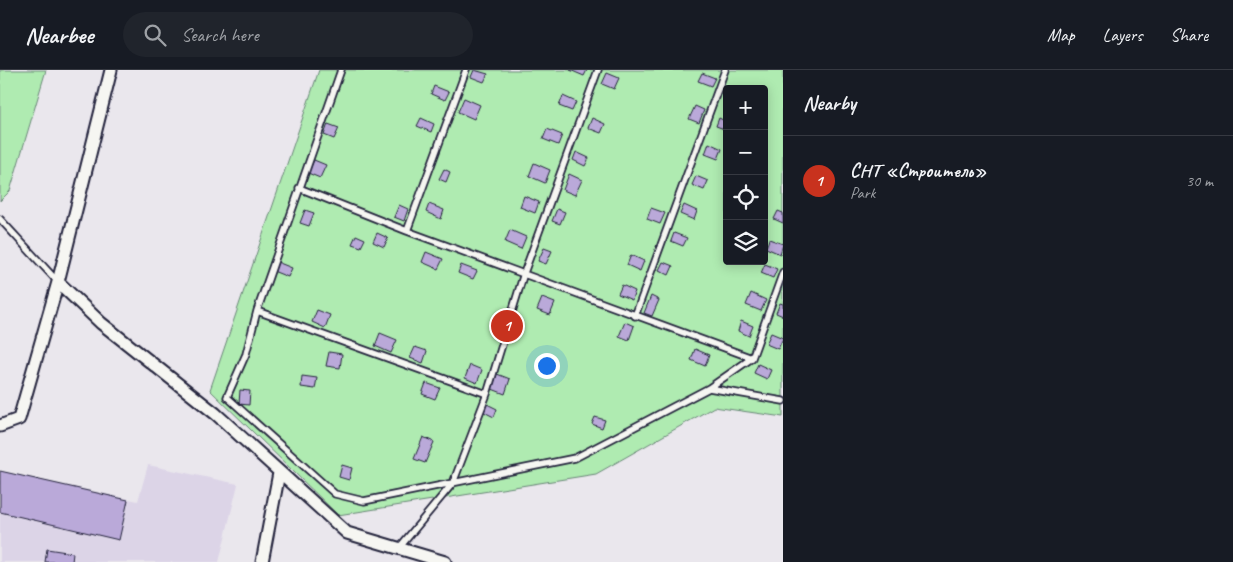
<!DOCTYPE html>
<meta charset="utf-8">
<style>
body{margin:0;font-family:Caveat,sans-serif;background:#20242c;color:#f1f3f6}
.controls{position:absolute;right:15px;top:15px;display:grid;overflow:hidden;border-radius:5px;box-shadow:0 2px 12px #0003}
.controls button{width:45px;height:45px;display:grid;place-items:center;padding:0;border:0;border-bottom:1px solid #363941;background:#171b24;color:#f1f3f6;font:25px sans-serif}
.you{position:absolute;left:546px;top:295px;width:18px;height:18px;margin:-12px;border:4px solid #fff;border-radius:50%;background:#1a73e8;box-shadow:0 0 0 8px #1a73e833}
.badge{display:grid;place-items:center;width:32px;height:32px;border-radius:50%;background:#c8321e;color:#fff;font-size:16px;font-weight:700}
.pin{position:absolute;translate:-50% -50%;border:2px solid #fff;box-shadow:0 1px 5px #0006}
.list{margin:0;padding:0;list-style:none}
h2{display:flex;justify-content:space-between;align-items:center;height:65px;margin:0;padding:0 20px;font-size:21px}
h2 small{font-size:16px;font-weight:400;color:#9ea1a6}
.list li{display:grid;grid-template-columns:32px 1fr auto;gap:15px;align-items:center;box-sizing:border-box;height:90px;padding:0 20px;border-top:1px solid #363941}
.list b{display:block;font-size:19px;white-space:nowrap}
.list p{margin:0;font-size:16px;white-space:nowrap;color:#9ea1a6}
.list em{font-size:16px;font-style:normal;color:#9ea1a6}
.icon{flex:none;width:28px;height:28px;fill:none;stroke:currentColor;stroke-width:2;stroke-linecap:round;stroke-linejoin:round}
.map{position:relative;flex:none;width:783px;height:492px;overflow:hidden}
header{display:flex;align-items:center;gap:30px;box-sizing:border-box;height:70px;padding:0 25px;background:#171b24;border-bottom:1px solid #363941}
header strong{font-size:24px}
nav{display:flex;gap:28px;margin-inline-start:auto;font-size:18px}
.search{width:350px;height:45px;background:#20242c;display:flex;align-items:center;gap:12px;box-sizing:border-box;padding:0 18px;border-radius:28px;color:#9ea1a6;font-size:19px}
main{display:flex}
aside{flex:1;background:#171b24}
.map>svg:first-child{display:block}
</style>
<header>
<strong>Nearbee</strong>
<div class="search"><svg class="icon" aria-label="search" viewBox="0 0 24 24"><circle cx="10" cy="10" r="6"/><path d="M15 15l6 6"/></svg>Search here</div>
<nav><a>Map</a><a>Layers</a><a>Share</a></nav>
</header>
<main>
<div class="map">
<svg width="783" height="492" viewBox="0 0 783 492">
<rect width="100%" height="100%" fill="#eae7ed"/>
<filter id="ink" filterUnits="userSpaceOnUse"><feTurbulence type="fractalNoise" baseFrequency=".02" numOctaves="2"/><feDisplacementMap in="SourceGraphic" scale="10" xChannelSelector="R" yChannelSelector="G"/><feConvolveMatrix kernelMatrix="1 2 1 2 8 2 1 2 1" color-interpolation-filters="sRGB"/></filter>
<g filter="url(#ink)">
<!-- built -->
<path fill="#dcd4e7" d="M148 395 238 414 219 492H0V401L138 431Z"/>
<!-- green -->
<path fill="#afebb1" stroke="#688676" fill-rule="evenodd" d="M0 0H46L10 121 0 131Z
M319 0H783V347L714 337 596 404 338 445 210 320ZM727 19H764V191H727Z"/>
<!-- building -->
<path fill="#baa9d9" stroke="#22223b" d="M474 0 488 4 484 12 471 7Z
M570 0H587L584 6Z
M607 3 619 8 614 19 602 14Z
M702 3 715 8 711 16 698 11Z
M434 16 449 22 445 30 431 24Z
M563 26 576 32 572 41 559 36Z
M464 28 480 35 474 49 458 42Z
M695 36 704 40 699 53 689 49Z
M421 48 434 54 431 62 417 56Z
M592 48 605 54 601 63 588 58Z
M719 48 727 52V60L716 56Z
M328 54 339 58 334 69 324 65Z
M547 59 562 65 558 75 543 69Z
M709 73 722 79 718 89 705 84Z
M576 82 589 88 585 96 573 90Z
M314 90 326 95 320 108 308 103Z
M534 93 550 100 545 113 529 106Z
M444 99 450 102 446 112 439 109Z
M569 104 582 110 575 125 563 120Z
M696 106 708 111 704 120 692 115Z
M524 126 539 132 535 143 520 137Z
M429 134 444 140 441 149 426 142Z
M399 135 408 139 404 151 394 147Z
M684 135 697 141 694 150 680 144Z
M651 138 665 143 660 154 647 149Z
M557 139 565 142 560 154 552 151Z
M305 140 314 143 309 156 300 153Z
M778 141 783 143V153L774 149Z
M510 160 526 167 521 179 505 172Z
M377 163 388 168 384 177 373 172Z
M674 163 687 168 683 176 671 171Z
M356 165 365 169 361 177 352 174Z
M769 169 783 174 780 184 766 178Z
M544 178 552 181 546 194 538 191Z
M426 182 443 189 438 199 422 192Z
M631 185 644 191 640 201 627 195Z
M277 192 292 198 288 207 273 201Z
M663 192 673 196 669 205 659 200Z
M765 194 777 199 773 208 761 203Z
M461 195 477 201 473 209 458 203Z
M622 215 635 221 632 230 618 224Z
M751 223 766 230 761 241 746 235Z
M651 226 659 230 652 246 644 243Z
M542 228 555 233 550 245 537 240Z
M780 233 783 234V246L776 243Z
M317 240 330 245 325 258 312 252Z
M741 251 753 256 749 266 738 261Z
M625 252 634 256 629 270 619 266Z
M380 263 397 270 391 283 375 276Z
M771 263 783 268 778 279 766 274Z
M415 277 427 281 423 293 410 288Z
M695 279 709 285 705 296 691 290Z
M329 282 342 284 340 298 326 296Z
M758 294 771 300 767 309 754 303Z
M470 295 482 300 477 313 465 308Z
M497 304 510 309 505 324 492 319Z
M302 306 317 308 315 319 301 317Z
M426 313 440 318 435 329 422 324Z
M240 320 250 321 249 335 239 334Z
M485 333 497 339 494 347 482 341Z
M595 347 605 350 602 358 592 354Z
M423 367 434 372 425 393 414 389Z
M342 395 352 398 349 410 339 407Z
M0 401 128 430 119 470 0 442Z
M47 479 73 483 72 492H45Z"/>
<g fill="none" stroke-linecap="round" stroke-linejoin="round">
<!-- lane casing -->
<g stroke="#22223b" stroke-width="9">
<path id="lane" d="M341 0 257 241 246 284 227 327 335 424 364 431 575 388 709 318 752 288 783 202
M299 118 407 161 752 288
M0 149 58 212
M407 161 466 0
M257 241 487 324
M635 246 725 0
M709 318 783 331
M399 478 453 413 487 324 524 203 598 0"/>
</g>
<!-- street casing -->
<g stroke="#22223b" stroke-width="15">
<path id="street" d="M111 0 58 212 101 253 216 344 347 463 445 492
M0 356 19 349 58 212
M262 492 279 403"/>
</g>
<!-- lane -->
<use href="#lane" stroke="#f6f6f2" stroke-width="5.5"/>
<!-- street -->
<use href="#street" stroke="#f6f6f2" stroke-width="11"/>
</g>
</g>
</svg>
<div class="controls">
<button>+</button>
<button>−</button>
<button><svg class="icon" aria-label="locate" viewBox="0 0 24 24"><circle cx="12" cy="12" r="6"/><path d="M12 2v4M12 18v4M2 12h4M18 12h4"/></svg></button>
<button><svg class="icon" aria-label="layers" viewBox="0 0 24 24"><path d="M12 4l9 5-9 5-9-5zM3 14l9 5 9-5"/></svg></button>
</div>
<div class="you"></div>
<div class="pin badge" style="left:507px;top:256px">1</div>
</div>
<aside>
<h2>Nearby<small></small></h2>
<ul class="list">
<li><span class="badge">1</span><div><b>СНТ «Строитель»</b><p>Park</p></div><em>30 m</em></li>
</ul>
</aside>
</main>
